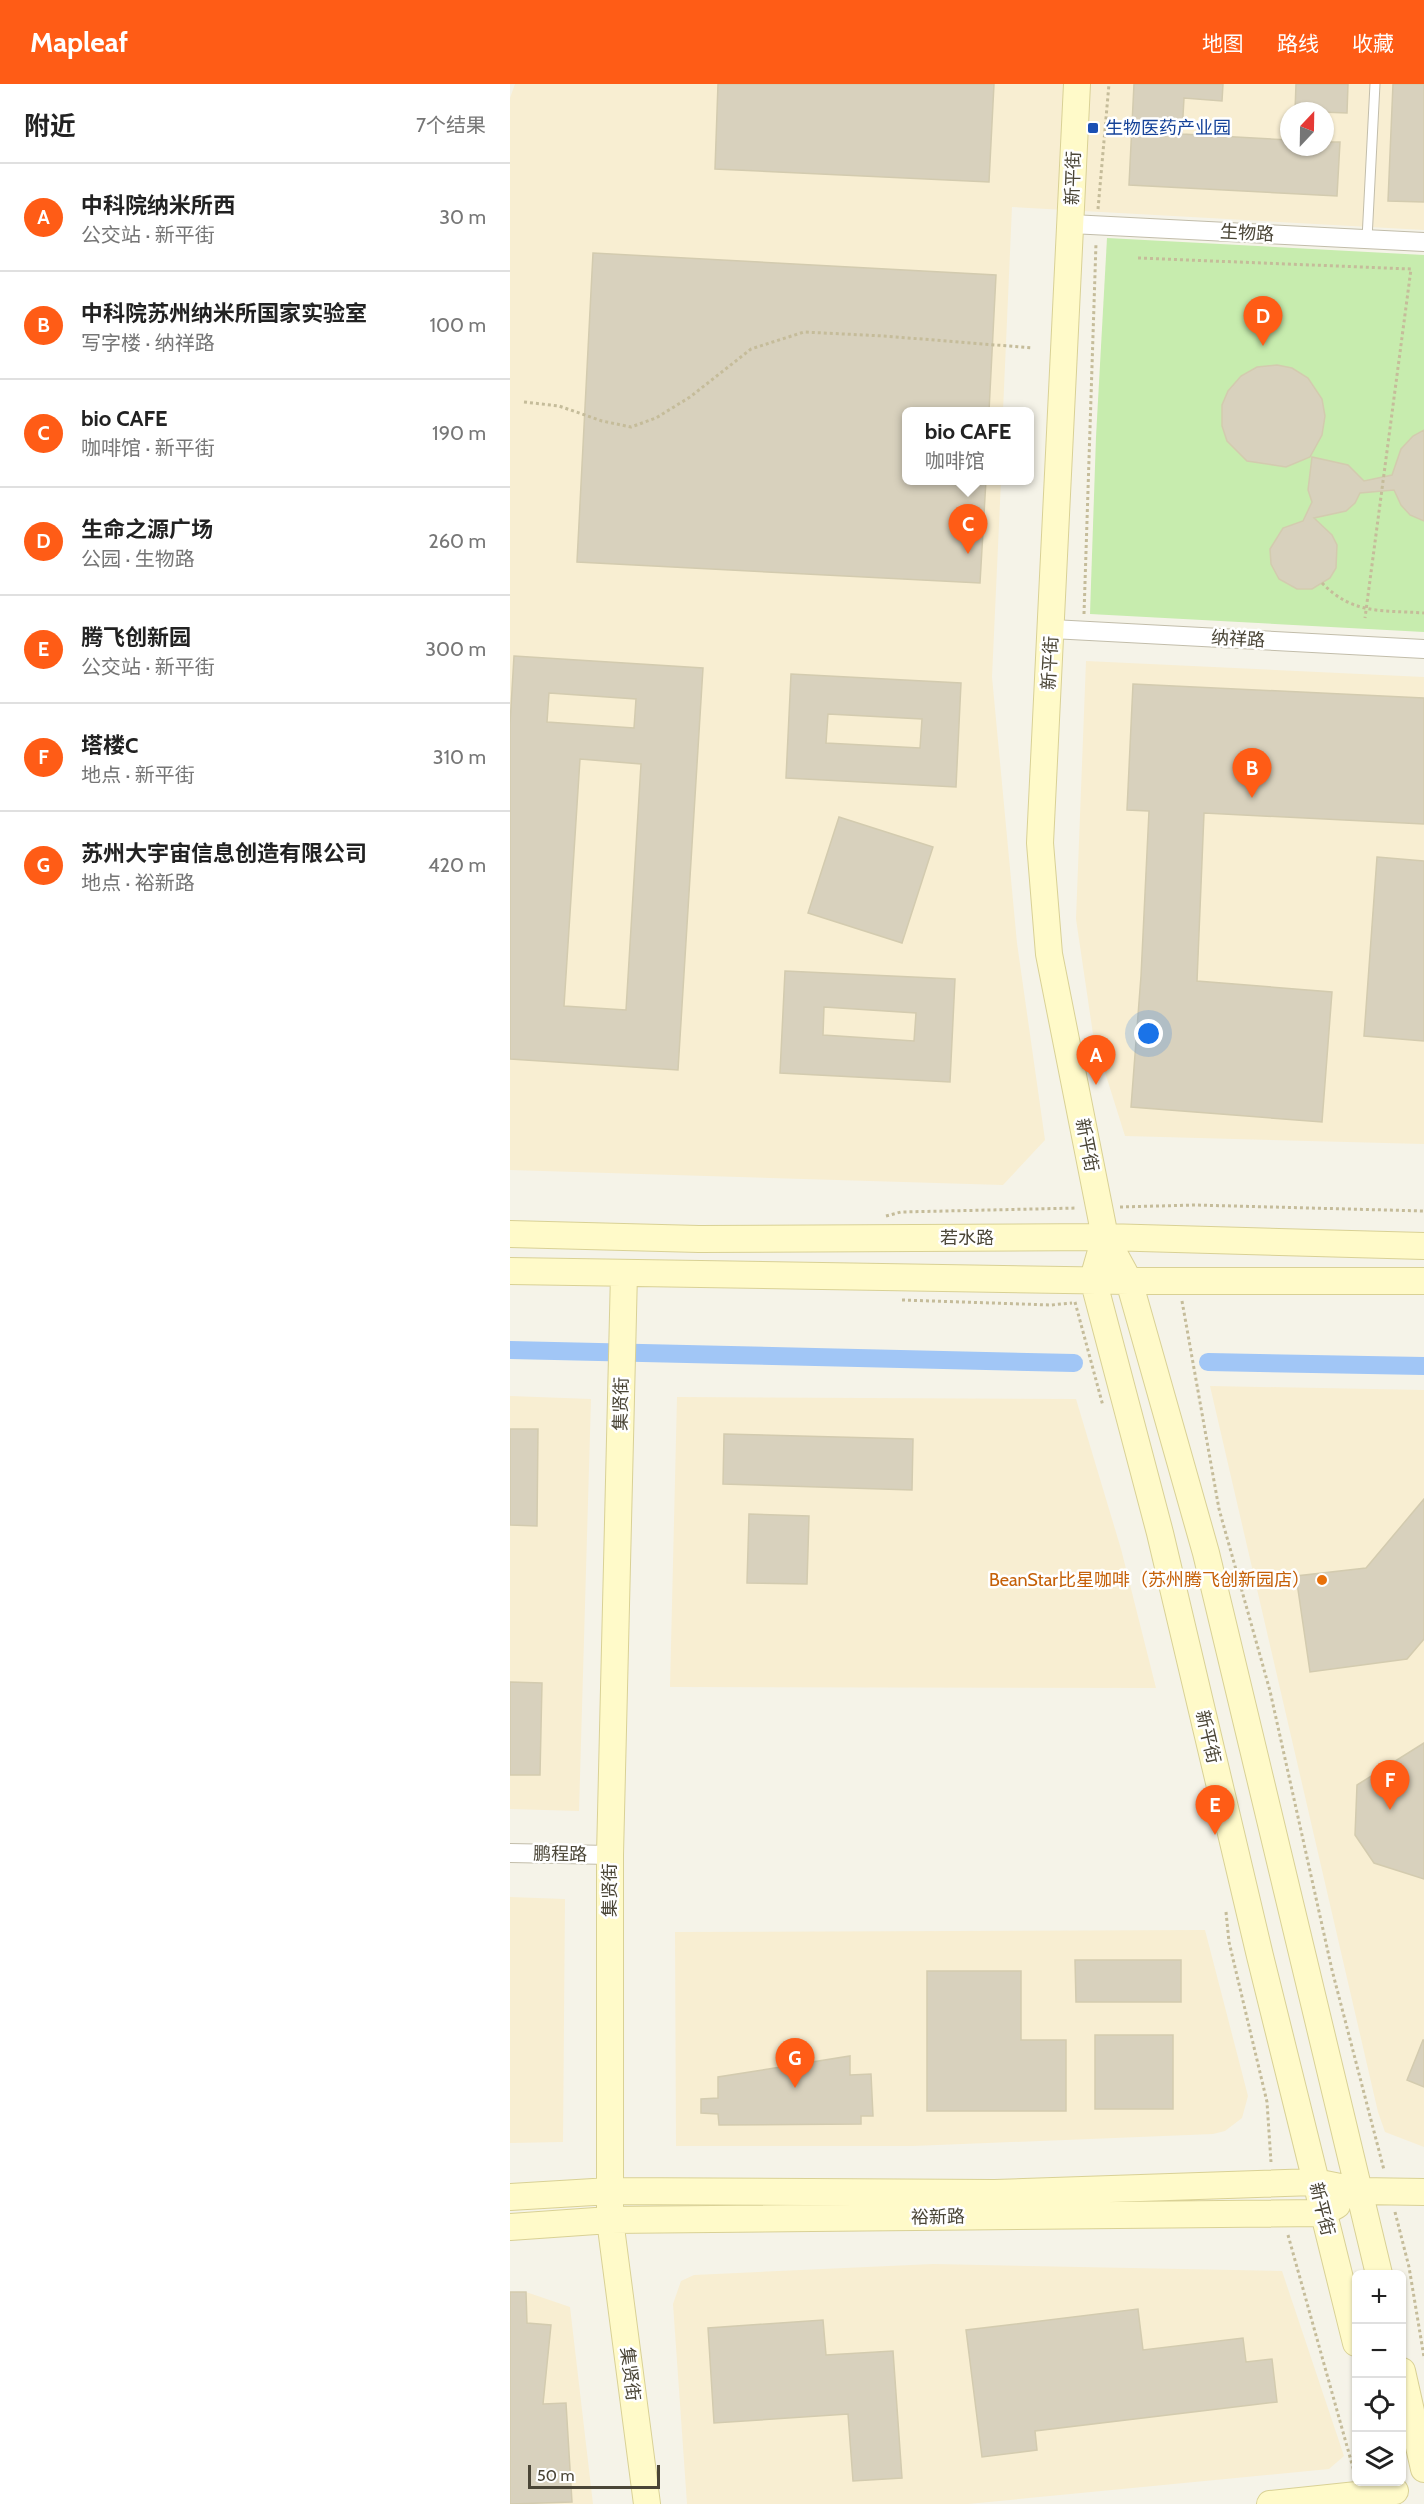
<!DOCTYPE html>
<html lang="zh">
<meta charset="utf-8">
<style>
body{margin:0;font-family:Cabin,"Noto Sans SC",sans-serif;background:#f6f6f6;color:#222}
.controls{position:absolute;right:18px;bottom:18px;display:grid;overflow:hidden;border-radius:9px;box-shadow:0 2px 4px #0004}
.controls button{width:54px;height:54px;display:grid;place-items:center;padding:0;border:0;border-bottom:2px solid #e0e0e0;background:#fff;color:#222;font:30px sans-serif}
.compass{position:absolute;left:770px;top:18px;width:54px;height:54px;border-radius:50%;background:#fff;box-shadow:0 2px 4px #0004;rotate:22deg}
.scale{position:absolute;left:18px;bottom:15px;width:132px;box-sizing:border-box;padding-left:6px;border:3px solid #4a4536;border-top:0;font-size:16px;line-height:21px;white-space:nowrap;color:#4a4536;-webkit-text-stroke:4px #fff;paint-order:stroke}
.you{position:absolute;left:639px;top:950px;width:21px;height:21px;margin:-15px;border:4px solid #fff;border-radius:50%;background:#1a73e8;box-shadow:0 0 0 9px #1a73e833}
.badge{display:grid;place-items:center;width:39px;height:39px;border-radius:50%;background:#ff5c16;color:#fff;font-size:20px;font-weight:700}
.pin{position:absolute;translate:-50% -50px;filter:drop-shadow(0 2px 3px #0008)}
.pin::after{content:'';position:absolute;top:32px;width:21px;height:18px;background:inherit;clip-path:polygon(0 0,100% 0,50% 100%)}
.popup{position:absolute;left:392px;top:323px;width:132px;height:78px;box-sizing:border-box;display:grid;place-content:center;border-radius:9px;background:#fff;filter:drop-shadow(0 2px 4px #0005);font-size:20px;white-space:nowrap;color:#767676}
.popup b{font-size:22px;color:#222}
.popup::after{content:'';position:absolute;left:50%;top:100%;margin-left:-12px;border:12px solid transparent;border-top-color:#fff}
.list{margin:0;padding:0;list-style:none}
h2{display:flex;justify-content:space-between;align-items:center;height:78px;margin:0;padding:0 24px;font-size:26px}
h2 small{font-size:20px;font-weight:400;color:#767676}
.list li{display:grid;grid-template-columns:39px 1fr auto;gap:18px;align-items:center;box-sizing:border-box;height:108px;padding:0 24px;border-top:2px solid #e0e0e0}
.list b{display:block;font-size:22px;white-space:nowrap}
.list p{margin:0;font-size:20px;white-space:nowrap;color:#767676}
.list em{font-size:20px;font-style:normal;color:#767676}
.icon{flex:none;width:33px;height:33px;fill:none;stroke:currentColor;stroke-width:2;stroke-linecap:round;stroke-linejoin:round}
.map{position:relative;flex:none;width:914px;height:2420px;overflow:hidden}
header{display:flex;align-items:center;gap:36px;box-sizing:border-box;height:84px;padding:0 30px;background:#ff5c16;color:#fff}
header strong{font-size:28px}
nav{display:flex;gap:33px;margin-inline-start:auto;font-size:21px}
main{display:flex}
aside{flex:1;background:#fff}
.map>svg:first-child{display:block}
</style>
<header>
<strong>Mapleaf</strong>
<nav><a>地图</a><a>路线</a><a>收藏</a></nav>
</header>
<main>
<aside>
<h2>附近<small>7个结果</small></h2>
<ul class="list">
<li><span class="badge">A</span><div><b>中科院纳米所西</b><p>公交站 · 新平街</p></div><em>30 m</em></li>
<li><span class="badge">B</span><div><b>中科院苏州纳米所国家实验室</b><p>写字楼 · 纳祥路</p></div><em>100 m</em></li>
<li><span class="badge">C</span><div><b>bio CAFE</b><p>咖啡馆 · 新平街</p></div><em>190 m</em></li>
<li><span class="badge">D</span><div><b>生命之源广场</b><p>公园 · 生物路</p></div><em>260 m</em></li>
<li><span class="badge">E</span><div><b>腾飞创新园</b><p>公交站 · 新平街</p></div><em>300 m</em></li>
<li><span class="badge">F</span><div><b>塔楼C</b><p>地点 · 新平街</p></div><em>310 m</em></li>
<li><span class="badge">G</span><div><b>苏州大宇宙信息创造有限公司</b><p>地点 · 裕新路</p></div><em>420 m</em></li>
</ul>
</aside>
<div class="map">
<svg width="914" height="2420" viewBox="0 0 914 2420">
<rect width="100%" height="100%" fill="#f5f3e8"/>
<!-- commercial -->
<path fill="#f8eed2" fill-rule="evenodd" d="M5 0H914V146L502 123 493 327 396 328V396L491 397 482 593 507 859 535 1056 493 1101 0 1086V14ZM779 27H815V63H779Z
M576 577 914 593V1060L615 1052 583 950 566 835Z
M700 1302 914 1306V2063L875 2048 868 2028Z
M0 1312 81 1315 69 1727 0 1725Z
M167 1313 566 1315 611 1465 646 1604 160 1603Z
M0 1813 55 1815 53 2058 0 2059Z
M695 1846 738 2012 732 2034 715 2047 703 2050 403 2062H166L165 1848Z
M423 2180 772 2187 834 2372 819 2385 458 2420H177L163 2220 171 2197 184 2191Z
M0 2208H16L60 2223 83 2420H0Z"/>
<!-- green -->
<path fill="#c7ecae" d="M597 154 914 171V548L580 530 586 353Z"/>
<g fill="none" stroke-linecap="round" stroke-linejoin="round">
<!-- canal -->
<path stroke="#a1c6f6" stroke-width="18" d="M0 1266 564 1279
M698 1278 914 1282"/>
</g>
<!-- building -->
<path fill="#d8d1bd" stroke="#d3cbaf" stroke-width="1.5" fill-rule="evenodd" d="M208 0H484L479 98 205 85Z
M624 0H713L712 17 674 14 672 50 779 56V63H815V58H830L827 112 619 101Z
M786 0H838L837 29 785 27Z
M883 0H914V118L878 117Z
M83 169 486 191 479 327H396V396H476L470 499 67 478Z
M767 281 782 284 798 294 812 315 815 332 812 351 800 373 776 383 737 377 717 357 712 342V321L718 307 731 292 747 283Z
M914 346V437L900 431 891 421 884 406 850 409 845 419 836 427 804 434 822 451 827 461 826 484 820 494 802 505H787L769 495 761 480 760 465 773 444 793 437 802 418 798 406 802 373 838 381 854 397 882 391 891 365 903 352Z
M4 572 193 584 168 986 0 975V640ZM39 609 126 615 124 644 37 638ZM70 675 131 680 116 926 54 922Z
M281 590 451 599 446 703 276 694ZM318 630 412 635 410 664 316 659Z
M623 600 914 614V740L694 729 687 897 822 908 812 1038 621 1023 631 892 639 727 617 726Z
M329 733 423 763 392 859 298 829Z
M867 773 914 777V957L854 952Z
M275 887 445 895 440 998 270 989ZM314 923 406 929 404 957 313 951Z
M0 1345H28L27 1442 0 1441Z
M214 1350 403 1355 402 1406 213 1400Z
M914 1415V1555L897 1575 800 1588 786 1492 856 1484Z
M239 1430 299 1432 297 1500 237 1499Z
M0 1598 32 1599 30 1691H0Z
M914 1659V1795L864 1779 845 1751 847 1701Z
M565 1876H671V1918H566Z
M417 1887H511V1956H556V2027H417Z
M585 1951H663V2025H585Z
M913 1956H914V2003L897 1996Z
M340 1972V1991L361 1990 363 2032H351V2040L209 2041 208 2030 191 2029V2015L208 2014V1993Z
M0 2208H16L17 2239 41 2241 33 2320 56 2319 62 2418 0 2420Z
M628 2225 633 2266 733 2254 736 2278 762 2275 767 2318 525 2347 527 2366 472 2373 456 2246Z
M313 2236 316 2271 383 2267 392 2394 343 2397 338 2330 204 2339 198 2244Z"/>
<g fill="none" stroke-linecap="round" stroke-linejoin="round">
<!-- lane casing -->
<g stroke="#c2bdaa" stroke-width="11">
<path id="lane" d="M857 155 865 0"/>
</g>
<!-- street casing -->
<g stroke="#c2bdaa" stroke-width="20">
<path id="street" d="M561 140 914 158
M542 545 914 565
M0 1769 100 1771"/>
</g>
<!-- secondary casing -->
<g stroke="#d9d195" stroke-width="28">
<path id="secondary" d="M567 0 530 759 539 870 595 1153 619 1197 696 1469 869 2190
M0 1150 189 1155 595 1153 914 1162
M595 1153 583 1195 650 1449 750 1872 846 2259
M0 1187 619 1197H914
M114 1189 100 1771V2136L137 2420
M0 2113 100 2107 485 2109 805 2098 850 2107 914 2108
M0 2143 100 2136 813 2129 827 2121
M892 2287 914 2385
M760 2420 885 2407"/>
</g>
<!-- path -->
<path stroke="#c5bc9a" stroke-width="3" stroke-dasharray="3 3" stroke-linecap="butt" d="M588 125 599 0
M628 174 901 185 855 534
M14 318 49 322 92 337 121 343 146 334 180 313 241 265 294 248 374 252 523 264
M812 499C843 531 872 526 914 529
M574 530 586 159
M610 1123 685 1121 914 1127
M376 1132 391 1128 567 1124
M392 1216 541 1221 562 1219
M672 1217 709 1425 760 1607 822 1886 874 2086
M565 1218 593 1322
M716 1828 719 1858 757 2018 761 2078
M885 2128 899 2183 914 2273
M778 2151 845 2391"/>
<!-- lane -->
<use href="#lane" stroke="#fff" stroke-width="9"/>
<!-- street -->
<use href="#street" stroke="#fff" stroke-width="18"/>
<!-- secondary -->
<use href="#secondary" stroke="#fffac9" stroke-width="26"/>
</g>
<!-- markers -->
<rect fill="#1a4fb4" stroke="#fff" stroke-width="2" x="577" y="38" width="12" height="12" rx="3"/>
<circle fill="#e8710a" stroke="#fff" stroke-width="2" cx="812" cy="1496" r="6"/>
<g text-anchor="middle" stroke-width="5" stroke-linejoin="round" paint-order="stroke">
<!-- transit labels -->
<g font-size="18" fill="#164399" stroke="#fff" text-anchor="start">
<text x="595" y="50">生物医药产业园</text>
</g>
<!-- street labels -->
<g font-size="18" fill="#4a4536" stroke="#fff">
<text transform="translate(563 94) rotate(-88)" y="6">新平街</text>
<text transform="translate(737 149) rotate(3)" y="6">生物路</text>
<text transform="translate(728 555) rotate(3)" y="6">纳祥路</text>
<text transform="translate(540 579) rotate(-87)" y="6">新平街</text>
<text transform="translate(577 1061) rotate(79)" y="6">新平街</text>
<text x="457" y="1160">若水路</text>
<text transform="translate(111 1320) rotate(-89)" y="6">集贤街</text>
<text transform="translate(698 1653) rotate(77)" y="6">新平街</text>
<text transform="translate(50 1770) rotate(1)" y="6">鹏程路</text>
<text transform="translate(100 1806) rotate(-90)" y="6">集贤街</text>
<text transform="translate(812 2125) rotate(76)" y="6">新平街</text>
<text transform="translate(428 2133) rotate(-1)" y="6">裕新路</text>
<text transform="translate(120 2290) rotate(83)" y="6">集贤街</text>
</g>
<!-- food labels -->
<g font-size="18" fill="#c56008" stroke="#fff" text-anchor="end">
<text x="800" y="1502">BeanStar比星咖啡（苏州腾飞创新园店）</text>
</g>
</g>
</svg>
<div class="controls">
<button>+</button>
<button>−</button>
<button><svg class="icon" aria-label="locate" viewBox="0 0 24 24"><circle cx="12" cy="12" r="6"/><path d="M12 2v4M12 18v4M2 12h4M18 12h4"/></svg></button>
<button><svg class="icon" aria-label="layers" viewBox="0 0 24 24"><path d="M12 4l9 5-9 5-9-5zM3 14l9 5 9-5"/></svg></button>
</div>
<svg class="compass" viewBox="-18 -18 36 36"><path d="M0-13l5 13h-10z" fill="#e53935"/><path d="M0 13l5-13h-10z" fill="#767676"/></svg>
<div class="scale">50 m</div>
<div class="you"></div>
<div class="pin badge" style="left:586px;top:1001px">A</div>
<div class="pin badge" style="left:742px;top:714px">B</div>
<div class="pin badge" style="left:458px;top:470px">C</div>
<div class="popup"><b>bio CAFE</b>咖啡馆</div>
<div class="pin badge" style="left:753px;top:262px">D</div>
<div class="pin badge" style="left:705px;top:1751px">E</div>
<div class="pin badge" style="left:880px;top:1726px">F</div>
<div class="pin badge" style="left:285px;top:2004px">G</div>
</div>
</main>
